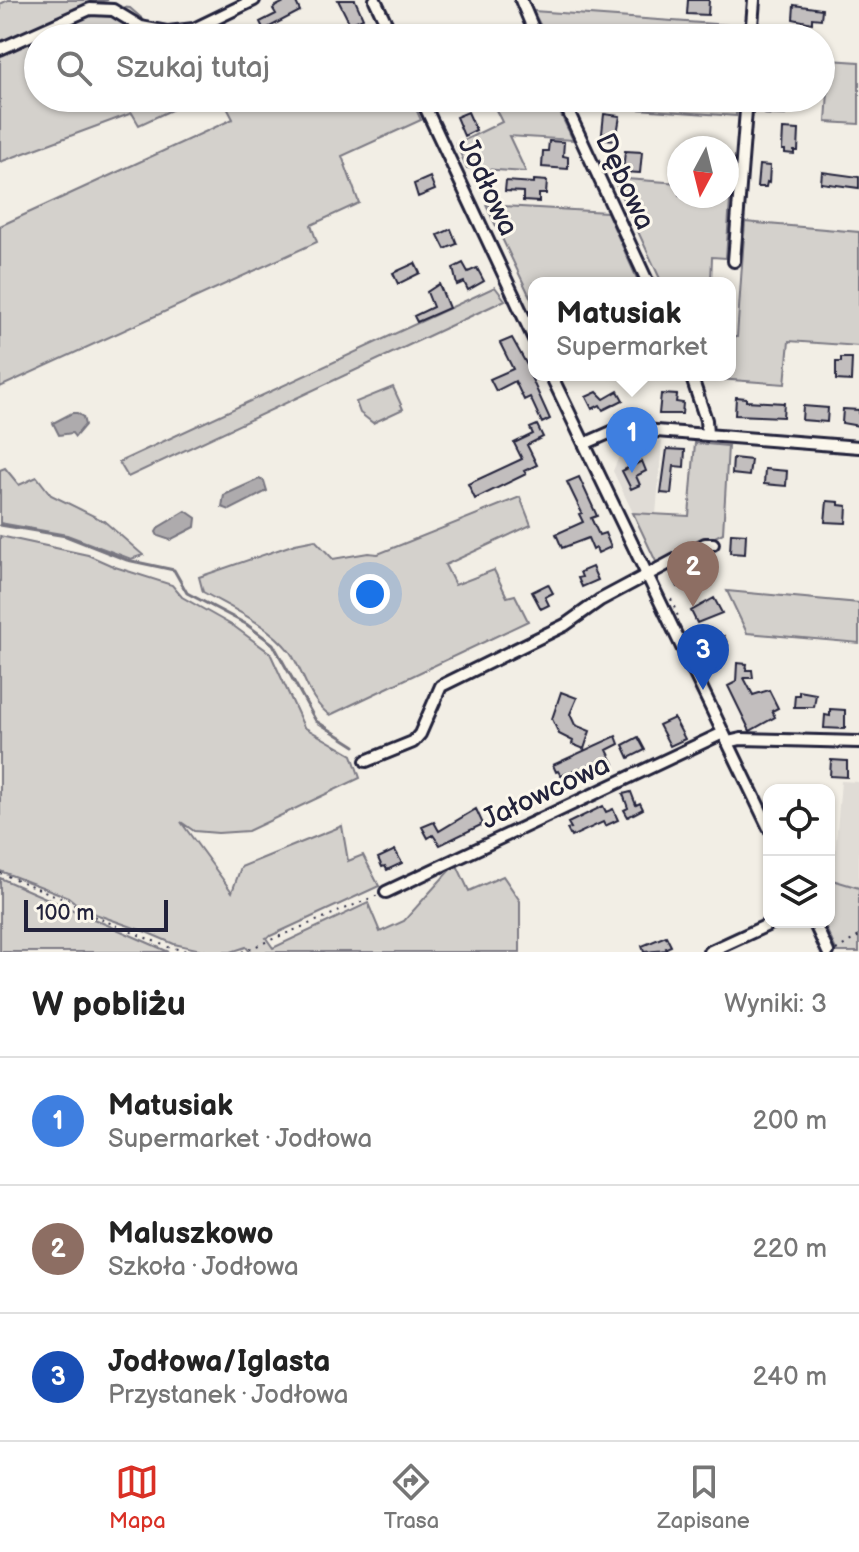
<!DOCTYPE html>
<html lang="pl">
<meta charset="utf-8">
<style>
body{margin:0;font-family:"Balsamiq Sans",sans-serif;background:#f2f2f2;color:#222}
.controls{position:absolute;right:24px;bottom:24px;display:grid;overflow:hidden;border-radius:16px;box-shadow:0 2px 6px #0004}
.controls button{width:72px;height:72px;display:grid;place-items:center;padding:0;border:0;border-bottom:2px solid #e0e0e0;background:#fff;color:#222;font:40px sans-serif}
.compass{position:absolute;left:667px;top:136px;width:72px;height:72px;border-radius:50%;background:#fff;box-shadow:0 2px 6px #0004;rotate:187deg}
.scale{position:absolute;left:24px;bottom:20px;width:144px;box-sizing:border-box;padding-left:8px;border:4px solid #22223b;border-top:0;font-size:22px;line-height:28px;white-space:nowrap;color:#22223b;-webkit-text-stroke:6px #fbf7ec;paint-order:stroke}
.you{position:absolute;left:370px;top:594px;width:28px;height:28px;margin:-20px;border:6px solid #fff;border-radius:50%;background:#1a73e8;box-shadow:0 0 0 12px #1a73e833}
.badge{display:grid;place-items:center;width:52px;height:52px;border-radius:50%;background:#d93025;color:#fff;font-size:26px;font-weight:700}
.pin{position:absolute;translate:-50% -66px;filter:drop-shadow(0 2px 4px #0008)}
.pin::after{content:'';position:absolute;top:42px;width:28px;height:24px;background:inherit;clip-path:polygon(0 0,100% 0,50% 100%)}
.popup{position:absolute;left:528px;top:277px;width:208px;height:104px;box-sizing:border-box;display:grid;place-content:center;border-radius:16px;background:#fff;filter:drop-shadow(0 2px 6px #0005);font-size:26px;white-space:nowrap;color:#767676}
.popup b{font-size:30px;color:#222}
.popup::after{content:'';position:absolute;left:50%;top:100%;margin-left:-16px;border:16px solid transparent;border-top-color:#fff}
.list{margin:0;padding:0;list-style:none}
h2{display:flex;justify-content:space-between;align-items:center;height:104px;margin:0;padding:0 32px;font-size:34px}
h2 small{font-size:26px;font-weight:400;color:#767676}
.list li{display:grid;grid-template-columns:52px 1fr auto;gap:24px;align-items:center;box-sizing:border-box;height:128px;padding:0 32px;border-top:2px solid #e0e0e0}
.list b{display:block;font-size:30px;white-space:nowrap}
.list p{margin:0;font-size:26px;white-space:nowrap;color:#767676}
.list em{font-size:26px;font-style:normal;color:#767676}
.icon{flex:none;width:44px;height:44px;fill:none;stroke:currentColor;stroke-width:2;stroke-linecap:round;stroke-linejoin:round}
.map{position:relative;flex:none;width:859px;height:952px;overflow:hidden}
.search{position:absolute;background:#fff;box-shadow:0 2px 6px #0004;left:24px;right:24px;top:24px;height:88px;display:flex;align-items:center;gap:20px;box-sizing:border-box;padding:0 28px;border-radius:44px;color:#767676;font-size:30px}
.sheet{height:488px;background:#fff}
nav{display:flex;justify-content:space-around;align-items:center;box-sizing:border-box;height:112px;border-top:2px solid #e0e0e0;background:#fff;font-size:22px;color:#767676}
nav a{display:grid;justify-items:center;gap:4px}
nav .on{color:#d93025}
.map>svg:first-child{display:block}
</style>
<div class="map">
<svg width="859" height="952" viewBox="0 0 859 952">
<rect width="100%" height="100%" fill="#f2eee5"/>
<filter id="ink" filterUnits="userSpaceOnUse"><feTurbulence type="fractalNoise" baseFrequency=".0125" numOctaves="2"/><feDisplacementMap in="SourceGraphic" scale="16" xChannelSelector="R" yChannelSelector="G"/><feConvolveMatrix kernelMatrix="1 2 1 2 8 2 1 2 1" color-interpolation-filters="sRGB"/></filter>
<g filter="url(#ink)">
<!-- built -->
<path fill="#e0dcd6" d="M648 440 662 441 656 515 633 513 613 471 622 449Z
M841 781 859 782V888L833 880Z"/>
<!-- green -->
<path fill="#d4d1cc" stroke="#7b7a84" stroke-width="2" d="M8 0H108L97 2 0 44V4Z
M101 5 130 8 161 35 223 19 233 34 224 38H38V98H197L139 125 132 113 0 162V51Z
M533 11 742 26 741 38H547Z
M830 60 859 62V124L826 122Z
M222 98H329L333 104 346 98H411L421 120 342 156 359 203 311 225 317 242 0 387V226L233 119Z
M486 98H553L573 140 509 136 526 172 467 168 456 144 502 122 491 100Z
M577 98H737L736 116 580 105Z
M613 178 679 183V196H727V186H731L726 258 712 257 711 283H662Z
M486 205 607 212 639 283H534V305Z
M745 222 859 232V346L789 341 785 384 704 378 702 375H730V337H737Z
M495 287 505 300 128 477 119 462Z
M393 387 403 409 373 423 360 413 356 402Z
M695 443 728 446 723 533 658 566 633 513 689 516Z
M5 468 19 485 37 477 51 495 104 521 143 555 131 559 67 535 0 523V470Z
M520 497 531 525 445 565 455 585 494 570 507 597 515 595 528 621 330 715C309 702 304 672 290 652 268 624 233 609 203 592L199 577 295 544 315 540 333 559 368 553 378 554Z
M0 536 88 555 115 567 172 585 182 597 235 627 270 653 304 727 352 755 360 778 248 831 218 833 194 831 181 822 232 892 241 867 342 826 348 861 363 855 379 886 266 938 273 948 368 903 380 932 404 921 456 863 469 891 503 876 520 901V952H250L246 947 231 952H210L174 944 146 932 84 910 68 897 0 871Z
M727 591 859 603V643L747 633Z
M0 878 169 952H0Z
M829 879 859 888V952H837L823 922H829Z"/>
<!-- water -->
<path fill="#aeabad" stroke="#76747f" stroke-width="2" d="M72 413H77L83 417 85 425 75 437 72 433 59 435 53 423Z
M259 479 264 481 267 491 230 510 222 507 224 495Z
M186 511 196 518 195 527 170 540 158 536 156 532 159 527Z"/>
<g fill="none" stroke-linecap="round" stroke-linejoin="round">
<!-- stream -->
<path stroke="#76747f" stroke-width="3" d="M0 525 66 536 127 560 174 570 187 593 246 624 273 644 316 721 355 746"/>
</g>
<!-- building -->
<path fill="#c2bebe" stroke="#22223b" stroke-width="2" d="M288 0H295L300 11 264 30 260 22 276 14 273 9 276 6Z
M338 0H355L363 18 350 24Z
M688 0H709L708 15 687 14Z
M794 5 822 9 821 19 812 18V23L793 19Z
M766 98H786L785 115 765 114Z
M468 112 476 130 464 136 456 117Z
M604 114 620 116 616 140 604 139 605 133H602Z
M783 129 799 130 798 151H794V154L785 153V150H782Z
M549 141 564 142 563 156 568 157V169L542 167 543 151H548Z
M625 151 642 152 640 173 623 172Z
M759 165 770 166 769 183 767 182 766 187H757Z
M822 172 859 177V188L821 183Z
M430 177 435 190 418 197 414 184Z
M534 180 547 181 546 194H539V202L523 201V192L505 191 506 181 534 183Z
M451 229 457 244 445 249 438 235Z
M415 263 420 273 398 284 393 273Z
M463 263 468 272 477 268 484 281 468 290 464 282 457 285 453 268Z
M439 284 449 308 417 322 414 316 433 307 427 292Z
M512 338 532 374 530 375 550 419 542 423 530 397 524 400 515 381 496 391 490 379 513 369 500 343Z
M841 358H852L851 381 836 380V362H841Z
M618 391 623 400 603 410 600 405 592 409 586 397 597 392 604 399Z
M661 394 677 395 676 402 683 403 682 414H659Z
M736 397 746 398V401L784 403 783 417 735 415Z
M803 406 828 408 827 422 802 420Z
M843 409 859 410V426L842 423Z
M537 425 543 437 527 445 537 465 524 471 526 474 475 499 468 484 522 459 514 443 533 434 530 428Z
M667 449 685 450 684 467 674 466 671 494 661 493Z
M733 458 751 460 749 476 732 474Z
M642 461 646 471 636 476 640 485 631 489 622 471Z
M765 469 787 471 786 486 764 484Z
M579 477 597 516 591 518 599 535 605 533 611 547 598 553 596 548 593 550 588 538 562 548 556 534 583 522 579 514 582 513 567 482Z
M827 501 839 502V505L847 506 846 523 825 522Z
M731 533 746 534 745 554 730 553Z
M592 567 598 580 582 587 578 578 582 577 580 572Z
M684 567 691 580 678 587 671 573Z
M548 584 553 593 545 597 549 605 541 609 532 592Z
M714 598 722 613 697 623 691 611Z
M714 634 716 639 724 636 728 645 724 647 726 651 713 657 704 639Z
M737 663 747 664 746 670H752L753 678H744L753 695 769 690 778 708 772 711 775 717 750 731 728 686 736 682Z
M799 691 816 694 814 707H794L795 695H799Z
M561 692 577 698 570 714 575 725 590 731 584 749 572 744 573 741 559 734 552 719Z
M830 709 845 710V729L824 728 825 715 830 716Z
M674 718 685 739 670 746 659 725Z
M616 736 619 744 607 750 614 764 609 768 587 778 579 768 561 776 558 771 556 772 553 765Z
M638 737 645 750 629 758 623 745Z
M831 760 847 761V777L830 776Z
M631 792 636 805 640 803 643 809 628 817 624 810 628 808 623 794Z
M603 806 606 812 613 809 618 820 605 826 603 822 571 837 567 829 571 828 568 823Z
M476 809 483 824 440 845 433 835 428 838 422 827 434 822 439 831Z
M395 850 402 863 387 870 385 866 382 867 378 858Z
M666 936 671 946 666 948 667 950 644 952 642 946Z"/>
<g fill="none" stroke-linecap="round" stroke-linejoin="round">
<!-- minor casing -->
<g stroke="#22223b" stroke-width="16">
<path id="minor" d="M375 0 393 38
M521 0 537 38
M751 38 754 0
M0 49 90 9 113 10 141 27 168 32 194 29 254 0
M421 98 534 339
M562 98 648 283
M734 261 747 98
M551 375 769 828
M691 375 706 420 707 434
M584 444 616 430 631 429 859 447
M728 742 741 739 859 742
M366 761 413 742 420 734 441 686 565 625 600 600 705 544H713
M386 892 723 733
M814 922 828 952
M709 952 774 922"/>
</g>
<!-- path -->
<path stroke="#22223b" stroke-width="2" stroke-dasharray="2 6" stroke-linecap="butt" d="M671 599 679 619
M0 873 71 902 81 911 168 947 192 952
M836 950 859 936
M242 952 378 895"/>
<!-- minor -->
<use href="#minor" stroke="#fbf7ec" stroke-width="10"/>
</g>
</g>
<g text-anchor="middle" stroke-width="6" stroke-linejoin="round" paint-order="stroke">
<!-- street labels -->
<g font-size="28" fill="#22223b" stroke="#fbf7ec">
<text transform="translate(626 181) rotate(65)" y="10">Dębowa</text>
<text transform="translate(489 186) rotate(65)" y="10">Jodłowa</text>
<text transform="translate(545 791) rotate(-25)" y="10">Jałowcowa</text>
</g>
</g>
</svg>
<div class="controls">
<button><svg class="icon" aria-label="locate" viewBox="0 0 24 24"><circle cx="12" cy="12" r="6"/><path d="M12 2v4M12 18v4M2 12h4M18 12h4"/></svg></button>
<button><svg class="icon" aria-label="layers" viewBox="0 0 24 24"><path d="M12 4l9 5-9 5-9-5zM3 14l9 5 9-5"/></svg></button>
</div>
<svg class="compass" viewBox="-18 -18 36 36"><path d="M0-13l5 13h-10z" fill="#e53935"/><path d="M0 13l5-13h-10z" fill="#767676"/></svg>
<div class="scale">100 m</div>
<div class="you"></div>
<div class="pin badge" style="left:632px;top:473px;background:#3f7fe0">1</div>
<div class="popup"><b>Matusiak</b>Supermarket</div>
<div class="pin badge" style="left:693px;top:607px;background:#8d6e63">2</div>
<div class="pin badge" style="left:703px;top:690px;background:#1a4fb4">3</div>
<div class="search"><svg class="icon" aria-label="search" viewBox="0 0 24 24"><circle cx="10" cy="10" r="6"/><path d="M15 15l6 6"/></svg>Szukaj tutaj</div>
</div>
<section class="sheet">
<h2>W pobliżu<small>Wyniki: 3</small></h2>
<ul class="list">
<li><span class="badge" style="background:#3f7fe0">1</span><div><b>Matusiak</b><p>Supermarket · Jodłowa</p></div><em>200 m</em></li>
<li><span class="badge" style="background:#8d6e63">2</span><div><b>Maluszkowo</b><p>Szkoła · Jodłowa</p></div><em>220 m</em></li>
<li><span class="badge" style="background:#1a4fb4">3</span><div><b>Jodłowa/Iglasta</b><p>Przystanek · Jodłowa</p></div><em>240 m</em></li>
</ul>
</section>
<nav>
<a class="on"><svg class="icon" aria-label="map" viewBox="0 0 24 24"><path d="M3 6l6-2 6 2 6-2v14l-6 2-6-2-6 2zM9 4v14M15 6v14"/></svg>Mapa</a>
<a><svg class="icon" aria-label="directions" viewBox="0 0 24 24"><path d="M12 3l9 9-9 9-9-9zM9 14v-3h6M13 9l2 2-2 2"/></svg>Trasa</a>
<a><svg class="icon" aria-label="saved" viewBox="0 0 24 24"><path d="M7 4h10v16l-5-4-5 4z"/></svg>Zapisane</a>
</nav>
